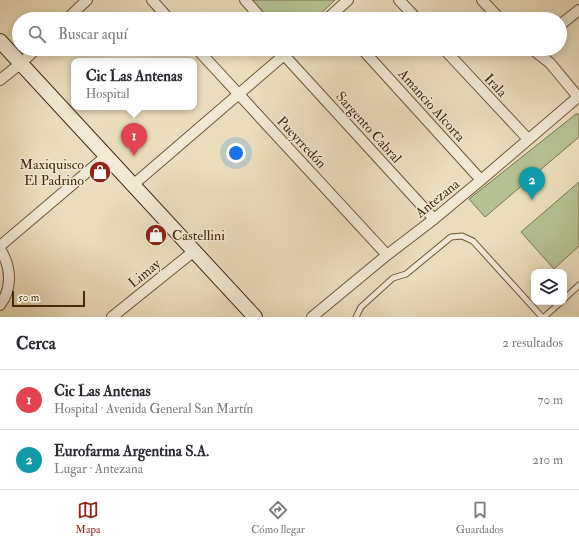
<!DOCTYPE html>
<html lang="es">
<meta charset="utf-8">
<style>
body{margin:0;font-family:"IM FELL Double Pica",serif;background:#f2f2f3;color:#2b2b33}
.controls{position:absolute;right:12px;bottom:12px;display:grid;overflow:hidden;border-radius:8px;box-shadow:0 2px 10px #0003}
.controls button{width:36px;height:36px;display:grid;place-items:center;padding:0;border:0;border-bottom:1px solid #e1e1e2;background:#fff;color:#2b2b33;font:20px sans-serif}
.scale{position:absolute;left:12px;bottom:10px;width:73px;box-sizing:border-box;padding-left:4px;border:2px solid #452a0b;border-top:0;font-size:11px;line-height:14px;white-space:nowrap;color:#452a0b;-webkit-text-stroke:3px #f1e9d3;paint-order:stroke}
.you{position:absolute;left:236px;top:153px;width:14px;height:14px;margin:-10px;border:3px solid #fff;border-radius:50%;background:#1a73e8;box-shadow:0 0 0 6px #1a73e833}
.badge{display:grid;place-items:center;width:26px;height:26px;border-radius:50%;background:#8f2418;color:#fff;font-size:13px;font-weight:700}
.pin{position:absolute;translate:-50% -33px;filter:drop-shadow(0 1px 2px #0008)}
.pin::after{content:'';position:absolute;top:21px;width:14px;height:12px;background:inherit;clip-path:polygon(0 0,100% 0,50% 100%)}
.popup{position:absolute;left:71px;top:58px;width:126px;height:52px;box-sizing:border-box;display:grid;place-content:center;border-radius:8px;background:#fff;filter:drop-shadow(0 1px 3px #0005);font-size:13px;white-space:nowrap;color:#7c7c81}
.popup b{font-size:15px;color:#2b2b33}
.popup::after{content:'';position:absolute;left:50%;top:100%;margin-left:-8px;border:8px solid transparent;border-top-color:#fff}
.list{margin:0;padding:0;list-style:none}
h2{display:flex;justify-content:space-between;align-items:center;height:52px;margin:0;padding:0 16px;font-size:17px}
h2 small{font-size:13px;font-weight:400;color:#7c7c81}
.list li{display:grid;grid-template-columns:26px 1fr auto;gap:12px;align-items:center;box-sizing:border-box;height:60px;padding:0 16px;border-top:1px solid #e1e1e2}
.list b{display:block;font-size:15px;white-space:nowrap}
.list p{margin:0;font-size:13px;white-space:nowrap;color:#7c7c81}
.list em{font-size:13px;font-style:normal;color:#7c7c81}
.icon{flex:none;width:22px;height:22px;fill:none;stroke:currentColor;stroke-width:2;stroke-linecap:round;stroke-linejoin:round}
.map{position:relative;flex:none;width:579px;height:317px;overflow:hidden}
.search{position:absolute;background:#fff;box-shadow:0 2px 10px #0003;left:12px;right:12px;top:12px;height:44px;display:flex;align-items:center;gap:10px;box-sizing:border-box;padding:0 14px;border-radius:22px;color:#7c7c81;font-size:15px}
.sheet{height:172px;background:#fff}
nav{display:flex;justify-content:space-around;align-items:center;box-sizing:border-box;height:56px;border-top:1px solid #e1e1e2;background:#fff;font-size:11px;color:#7c7c81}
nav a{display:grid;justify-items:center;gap:2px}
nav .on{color:#8f2418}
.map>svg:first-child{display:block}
</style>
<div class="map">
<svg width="579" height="317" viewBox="0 0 579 317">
<rect width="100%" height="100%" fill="#eaddbb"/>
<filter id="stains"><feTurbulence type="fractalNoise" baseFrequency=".005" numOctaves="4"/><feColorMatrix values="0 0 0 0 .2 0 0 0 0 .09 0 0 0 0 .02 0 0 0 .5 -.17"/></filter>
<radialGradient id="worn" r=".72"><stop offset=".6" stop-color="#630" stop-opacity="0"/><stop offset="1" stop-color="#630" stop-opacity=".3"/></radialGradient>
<!-- green -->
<path fill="#b6c191" stroke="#7e764e" d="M251 0H335L315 19H268Z
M576 114H579V137L485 217 469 199Z
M579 182V246L554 269 521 232Z"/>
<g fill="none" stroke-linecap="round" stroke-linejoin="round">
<!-- service casing -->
<g stroke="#6e5737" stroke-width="7">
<path id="service" d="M564 299 579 285
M356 317 361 307 393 278 406 274 451 237 462 236 473 241 542 317
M544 317 561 302"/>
</g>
<!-- minor casing -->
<g stroke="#6e5737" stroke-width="12">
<path id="minor" d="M152 0 169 19
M245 0 262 19
M399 0 417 19
M482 0 500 19
M67 19 87 0
M327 19 348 0
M560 25 579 10
M197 49 387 255
M362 49 481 180
M444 49 528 139
M532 49 550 63 579 98
M284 55 434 219
M0 80 20 64 36 49
M133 185 291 49
M0 246 106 156
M0 249C11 266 13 288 0 305
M112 317 194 251
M312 317 387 255 434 219 481 180 578 97"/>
</g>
<!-- secondary casing -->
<g stroke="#452a0b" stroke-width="16">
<path id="secondary" d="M0 41 255 317"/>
</g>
<!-- service -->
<use href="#service" stroke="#f1e9d3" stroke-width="5"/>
<!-- minor -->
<use href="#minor" stroke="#f1e9d3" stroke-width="10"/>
<!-- secondary -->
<use href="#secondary" stroke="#f1e9d3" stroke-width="14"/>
</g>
<!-- icons -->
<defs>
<g id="shop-disc" transform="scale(1.15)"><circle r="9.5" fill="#8f2418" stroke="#f1e9d3"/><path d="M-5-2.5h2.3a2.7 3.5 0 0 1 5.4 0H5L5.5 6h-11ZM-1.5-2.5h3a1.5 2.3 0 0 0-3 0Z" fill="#fff"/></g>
</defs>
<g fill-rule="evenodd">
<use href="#shop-disc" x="100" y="172"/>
<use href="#shop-disc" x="156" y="235"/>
</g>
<g text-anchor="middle" stroke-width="3" stroke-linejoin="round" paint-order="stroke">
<!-- street labels -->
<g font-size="14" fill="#452a0b" stroke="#f1e9d3">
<text transform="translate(496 85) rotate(47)" y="5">Irala</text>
<text transform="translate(432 105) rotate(48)" y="5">Amancio Alcorta</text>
<text transform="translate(369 127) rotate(48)" y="5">Sargento Cabral</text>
<text transform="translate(302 142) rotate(47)" y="5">Pueyrredón</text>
<text transform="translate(437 198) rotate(-39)" y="5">Antezana</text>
<text transform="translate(144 273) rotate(-39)" y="5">Limay</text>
</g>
<!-- poi labels -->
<g font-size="14" fill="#452a0b" stroke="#f1e9d3" text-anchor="end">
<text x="84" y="169">Maxiquisco<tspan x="84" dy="16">El Padrino</tspan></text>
<text x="172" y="240" text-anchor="start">Castellini</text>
</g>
</g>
<rect width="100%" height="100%" filter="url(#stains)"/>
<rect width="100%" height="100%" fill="url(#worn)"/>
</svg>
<div class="controls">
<button><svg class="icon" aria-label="layers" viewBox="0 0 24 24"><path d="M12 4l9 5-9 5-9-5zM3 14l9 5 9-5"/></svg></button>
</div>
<div class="scale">50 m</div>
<div class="you"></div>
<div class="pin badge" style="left:134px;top:156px;background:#e0444e">1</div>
<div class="popup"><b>Cic Las Antenas</b>Hospital</div>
<div class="pin badge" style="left:532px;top:200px;background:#0f9aa8">2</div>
<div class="search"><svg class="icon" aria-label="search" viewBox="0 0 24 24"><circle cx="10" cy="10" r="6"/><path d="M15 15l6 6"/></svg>Buscar aquí</div>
</div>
<section class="sheet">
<h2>Cerca<small>2 resultados</small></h2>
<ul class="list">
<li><span class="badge" style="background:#e0444e">1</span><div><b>Cic Las Antenas</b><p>Hospital · Avenida General San Martín</p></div><em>70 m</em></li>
<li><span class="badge" style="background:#0f9aa8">2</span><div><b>Eurofarma Argentina S.A.</b><p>Lugar · Antezana</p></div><em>210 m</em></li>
</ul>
</section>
<nav>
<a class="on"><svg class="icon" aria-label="map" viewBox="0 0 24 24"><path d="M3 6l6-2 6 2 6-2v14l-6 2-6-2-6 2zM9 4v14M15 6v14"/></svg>Mapa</a>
<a><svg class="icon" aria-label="directions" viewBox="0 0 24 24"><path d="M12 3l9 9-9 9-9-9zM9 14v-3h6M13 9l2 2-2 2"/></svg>Cómo llegar</a>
<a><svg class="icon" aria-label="saved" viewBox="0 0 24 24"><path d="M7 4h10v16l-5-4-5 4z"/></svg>Guardados</a>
</nav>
